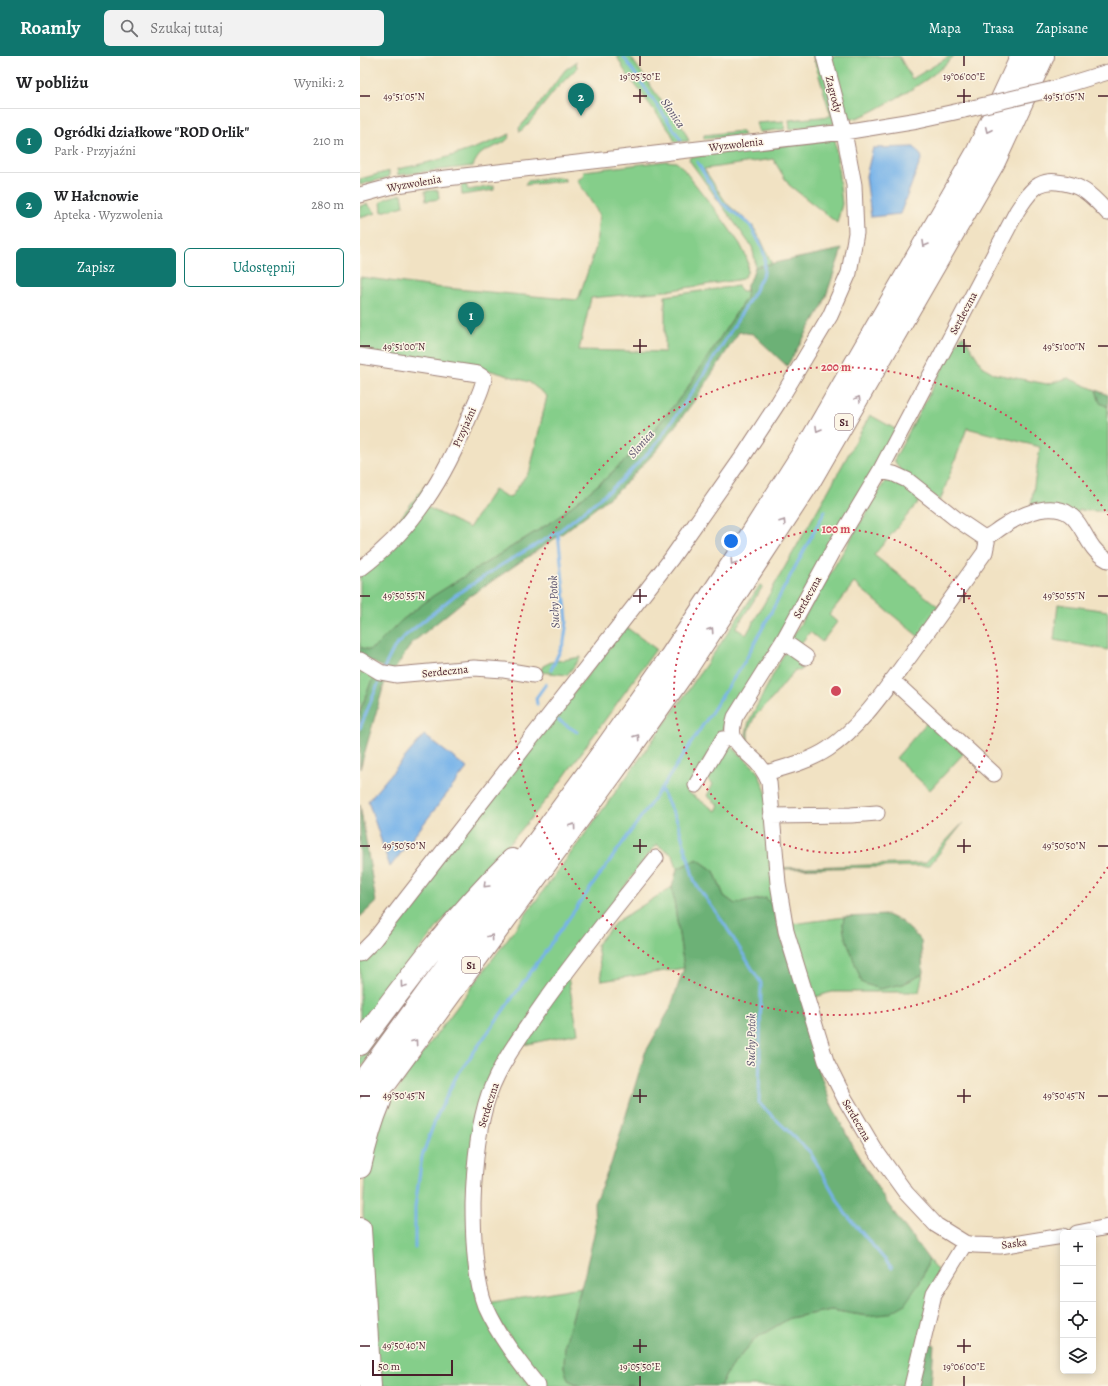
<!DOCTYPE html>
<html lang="pl">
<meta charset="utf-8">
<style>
body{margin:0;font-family:Alegreya,serif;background:#f2f2f2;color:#202124}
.controls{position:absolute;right:12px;bottom:12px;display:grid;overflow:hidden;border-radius:6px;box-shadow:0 2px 10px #0003}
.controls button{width:36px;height:36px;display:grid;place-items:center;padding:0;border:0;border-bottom:1px solid #e0e0e0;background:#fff;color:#202124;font:20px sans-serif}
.scale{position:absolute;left:12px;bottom:10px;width:81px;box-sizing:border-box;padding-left:4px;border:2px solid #4a1f2b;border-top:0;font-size:11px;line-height:14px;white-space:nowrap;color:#4a1f2b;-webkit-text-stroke:3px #fcf5e5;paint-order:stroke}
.you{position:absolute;left:371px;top:485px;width:14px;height:14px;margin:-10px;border:3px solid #fff;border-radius:50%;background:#1a73e8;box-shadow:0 0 0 6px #1a73e833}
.badge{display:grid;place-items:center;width:26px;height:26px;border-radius:50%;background:#0f766e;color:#fff;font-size:13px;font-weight:700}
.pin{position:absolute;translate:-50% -33px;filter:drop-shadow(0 1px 2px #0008)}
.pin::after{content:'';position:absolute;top:21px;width:14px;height:12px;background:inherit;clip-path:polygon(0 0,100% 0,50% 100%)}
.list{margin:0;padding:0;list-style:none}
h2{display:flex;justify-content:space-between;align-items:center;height:52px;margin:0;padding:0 16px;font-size:17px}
h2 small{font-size:13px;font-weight:400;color:#757577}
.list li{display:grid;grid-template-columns:26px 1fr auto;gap:12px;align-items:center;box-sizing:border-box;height:64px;padding:0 16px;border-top:1px solid #e0e0e0}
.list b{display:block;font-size:15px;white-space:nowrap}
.list p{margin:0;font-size:13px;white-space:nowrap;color:#757577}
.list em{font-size:13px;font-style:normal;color:#757577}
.actions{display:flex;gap:8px;padding:12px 16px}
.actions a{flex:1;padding:9px 0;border:1px solid #0f766e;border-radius:6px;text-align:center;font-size:14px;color:#0f766e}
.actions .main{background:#0f766e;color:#fff}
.icon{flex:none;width:22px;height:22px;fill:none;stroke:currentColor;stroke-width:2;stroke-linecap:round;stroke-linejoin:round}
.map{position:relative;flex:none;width:748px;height:1330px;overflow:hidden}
header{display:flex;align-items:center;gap:24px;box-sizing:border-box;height:56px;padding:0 20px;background:#0f766e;color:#fff}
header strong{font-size:19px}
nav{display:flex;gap:22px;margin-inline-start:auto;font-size:14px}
.search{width:280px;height:36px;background:#f2f2f2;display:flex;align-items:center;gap:10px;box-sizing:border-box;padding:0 14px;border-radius:6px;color:#757577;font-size:15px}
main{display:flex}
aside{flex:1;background:#fff}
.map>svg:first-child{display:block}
</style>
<header>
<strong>Roamly</strong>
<div class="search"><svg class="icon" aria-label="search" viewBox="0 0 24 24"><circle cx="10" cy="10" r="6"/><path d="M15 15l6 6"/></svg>Szukaj tutaj</div>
<nav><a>Mapa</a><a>Trasa</a><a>Zapisane</a></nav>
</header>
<main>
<aside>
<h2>W pobliżu<small>Wyniki: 2</small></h2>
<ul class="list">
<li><span class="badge">1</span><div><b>Ogródki działkowe &quot;ROD Orlik&quot;</b><p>Park · Przyjaźni</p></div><em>210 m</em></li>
<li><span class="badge">2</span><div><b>W Hałcnowie</b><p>Apteka · Wyzwolenia</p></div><em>280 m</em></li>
</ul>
<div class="actions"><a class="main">Zapisz</a><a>Udostępnij</a></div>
</aside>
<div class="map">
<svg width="748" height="1330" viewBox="0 0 748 1330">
<rect width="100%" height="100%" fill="#fcf5e5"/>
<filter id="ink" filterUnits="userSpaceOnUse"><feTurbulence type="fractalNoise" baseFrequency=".025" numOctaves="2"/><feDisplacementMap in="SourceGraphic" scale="8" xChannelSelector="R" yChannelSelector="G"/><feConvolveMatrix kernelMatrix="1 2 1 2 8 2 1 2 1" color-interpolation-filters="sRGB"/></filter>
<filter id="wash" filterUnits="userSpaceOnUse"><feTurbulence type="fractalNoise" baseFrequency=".012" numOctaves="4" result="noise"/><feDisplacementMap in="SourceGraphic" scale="16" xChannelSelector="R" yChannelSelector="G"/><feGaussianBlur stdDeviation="0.9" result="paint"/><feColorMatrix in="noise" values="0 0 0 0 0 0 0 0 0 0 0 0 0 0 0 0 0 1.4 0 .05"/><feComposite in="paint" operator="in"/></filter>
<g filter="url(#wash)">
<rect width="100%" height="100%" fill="#f1e2c3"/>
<!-- green -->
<path fill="#85ce8a" stroke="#68765a" d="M257 0H270L304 49H306C316 61 324 71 329 85L315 86 311 77 264 14Z
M453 0H539L552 23 590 0H594C577 18 556 31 535 43 522 50 510 58 496 62 475 69 452 70 430 73L429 64 471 60Z
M216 6 217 12 196 33 169 67 160 76 159 72 175 54 205 14Z
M424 65 425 73 399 76 396 67Z
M381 75 384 79 344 83V79Z
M150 78C149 88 130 91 122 97 118 100 115 105 113 110L38 119 37 113C77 106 113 94 150 78Z
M475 83 482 148 477 167 429 129 413 103 344 113 367 148 392 169 401 184 412 208 395 211V204L392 191 329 104 330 101Z
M306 105 316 106 321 110 363 164 380 188 385 198 388 206 387 217 382 223 377 224 305 235 231 242 219 294 305 296V240L378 230 382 235H387L386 242 326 334 286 384 245 423 196 463 73 540 41 565 16 590 9 594 0 591V518L67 451 109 472 134 434 150 442 170 414 187 340 169 326 132 315 0 296V221L74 231 218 244 236 191 239 158 217 124 223 121 224 115Z
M29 115V121L0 129V123Z
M199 121 205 123V125L165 129 167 125Z
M106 128 108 134 134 130V134L102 139 101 129Z
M78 134 79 143 66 145 65 135Z
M42 138 44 150 22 156 21 146 27 142Z
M7 148 16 157 0 162V150Z
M603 279 622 310 635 318 687 328 708 322 736 334 740 346 748 351V455H734L719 454 716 459 671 449 680 391 607 372 580 445 540 414 534 404 594 291Z
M510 359 537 374 439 546 326 735 356 755 359 749 347 740 353 728 347 723 369 688 397 714 406 736 420 858H415L413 851 406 842 375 848 364 840 354 815 337 803 317 813 313 799 296 788 201 917 126 1032 114 1220 173 1330H14L6 1218 3 1156 5 1119 21 1063 32 1042 51 1013C169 853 290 695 400 529L403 530 376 572 386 579 467 437Z
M527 422H534L562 442 514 499 580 552 559 581 494 527 469 559 477 566 462 586 450 576 438 591 430 585Z
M67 427 71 430 15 495Z
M698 548 748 555V594L694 584Z
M266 571 296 593 196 732 162 773 78 870 0 972V904Z
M428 590 439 599 438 609 442 613 440 615 435 614 412 643 395 660 388 675V691L386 678 389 665Z
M221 601 207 619 180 616 183 610 191 606Z
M0 607 20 618 11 626 0 656Z
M570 663 604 697 570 734 536 702Z
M603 767 569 810 421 813 420 812 565 807Z
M312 831 324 912 242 925 237 888 256 866Z
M126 839 0 1013V1002L65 915Z
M484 861 483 869 543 928 563 918 559 936H471L447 944 426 875 433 868Z
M208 921 218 977 159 990Z
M569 1204 578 1215V1220L549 1330H360L370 1312 396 1282 430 1262 471 1254 507 1260 560 1226Z
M221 1231 205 1288 204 1311 208 1324 221 1330H183L127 1247Z"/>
<!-- forest -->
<path fill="#6cb176" stroke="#5b6850" d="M482 193 463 249 427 310 393 278 379 276 337 341 298 393 259 434 203 477 107 542 52 587 33 616 0 600V591L9 594 16 590 41 565 73 540 196 463 245 423 286 385 326 334 386 242 387 228 392 221 395 211Z
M736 334 748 339V351L740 347Z
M20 618 25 625 0 713V656L11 626Z
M0 749 16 846 0 861Z
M337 803 354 815 364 840 375 848 406 842 413 851 419 875 442 941 455 1003 470 1046 494 1093 527 1147 569 1204 560 1226 544 1249 528 1258 507 1260 471 1254 430 1262 396 1282 370 1312 360 1330H221L208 1324 204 1311 205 1288 224 1221 235 1174 234 1147 251 1108 285 997 310 953 324 912 312 831 317 813Z
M527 859 542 866 561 884 563 918 543 928 520 933 502 927 484 877 483 869 484 861Z
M564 1288H574L571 1330H554Z"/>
<!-- water -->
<path fill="#77b3e9" stroke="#60698a" d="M554 91 562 101 540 158 511 161 506 120 513 92Z
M64 679 107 712 30 811 8 745Z"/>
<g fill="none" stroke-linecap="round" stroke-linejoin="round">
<!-- stream -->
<path stroke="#77b3e9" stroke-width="3" d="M263 0 321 84
M24 612 34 592 45 580 94 540 143 508 198 476 255 430 293 392 331 338 361 291 392 240 404 216 405 201 402 191 390 169 362 147 337 106
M191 614 204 586 207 565 198 476
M177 648 176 642 186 628
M198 664 217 676
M0 672 18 628
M301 733 317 764 335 827 365 869 401 927 399 1047 450 1096 485 1157 532 1212
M55 1192V1151L62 1100 76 1062 96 1021 301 733 385 605 465 455"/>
</g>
</g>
<g filter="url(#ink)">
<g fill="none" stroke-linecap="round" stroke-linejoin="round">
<!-- minor casing -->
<g stroke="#9e8077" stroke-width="17">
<path id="minor" d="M693 33 748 16
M0 139 37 129 78 123 484 76 558 64 604 54
M0 300 118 318 124 322C123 333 114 349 110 359 85 421 54 473 0 513
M520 415 534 418 547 424 595 462 623 481C631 481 635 475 642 471 653 464 666 457 679 454 727 445 717 489 748 504
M423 585 446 601
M0 604 20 616 36 619 114 612 144 614 174 619
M532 624 634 718
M406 717C426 711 450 705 468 693 501 671 527 631 550 600 575 565 600 531 625 496L628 481
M336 729 363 683 374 682
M411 760 491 759 517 757
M0 898 14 884 311 503 384 399 418 347 470 260 489 217 496 177 494 129 484 76 464 0
M717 1177 748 1171
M703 1180 640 1190 614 1189 605 1187 576 1169 546 1137 515 1094 485 1043 466 1005 426 875 418 827 409 726C405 716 400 708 391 701 385 695 378 690 374 682 371 676 373 668 375 661L423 585 473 494 520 415 657 155C663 146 670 134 679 129 685 126 691 125 697 126 722 128 732 140 748 157
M178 1330C158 1305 138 1279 125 1250 115 1224 113 1176 113 1148 114 1111 117 1073 129 1038 140 1008 160 981 178 955 215 902 256 852 296 802
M552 1330 574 1238 605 1187"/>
</g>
<!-- highway casing -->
<g stroke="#9e8077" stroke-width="24">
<path id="highway" d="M0 988C48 923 94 861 152 804
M0 1029 239 702 312 599 381 495 451 385 617 97 662 0
M0 1061 255 713 328 610 449 426 634 106 683 0
M0 1111C5 1088 11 1066 20 1045
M0 1173 10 1330"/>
</g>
<!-- minor -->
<use href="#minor" stroke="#fff" stroke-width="15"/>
<!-- highway -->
<use href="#highway" stroke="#fff" stroke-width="22"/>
<!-- minor-bridge casing -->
<g stroke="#9e8077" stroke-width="17" stroke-linecap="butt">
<path id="minor-bridge" d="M604 54 693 33"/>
</g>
<!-- minor-bridge -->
<use href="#minor-bridge" stroke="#fff" stroke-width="15"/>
</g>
<!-- one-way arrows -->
<defs><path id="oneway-chevron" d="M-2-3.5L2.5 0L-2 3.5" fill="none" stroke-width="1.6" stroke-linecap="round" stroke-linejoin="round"/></defs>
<g stroke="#ae9aa0">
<use href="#oneway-chevron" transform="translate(628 74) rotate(115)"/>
<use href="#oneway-chevron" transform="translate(565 188) rotate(120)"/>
<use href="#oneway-chevron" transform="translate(498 343) rotate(-60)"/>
<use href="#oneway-chevron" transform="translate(458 373) rotate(120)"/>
<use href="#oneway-chevron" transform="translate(423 466) rotate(-57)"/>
<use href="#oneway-chevron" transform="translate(373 506) rotate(124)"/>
<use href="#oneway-chevron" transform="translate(351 574) rotate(-56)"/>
<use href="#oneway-chevron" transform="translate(277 681) rotate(-55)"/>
<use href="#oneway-chevron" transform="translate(213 770) rotate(-54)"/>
<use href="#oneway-chevron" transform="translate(126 829) rotate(134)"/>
<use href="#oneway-chevron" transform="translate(131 881) rotate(-54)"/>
<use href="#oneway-chevron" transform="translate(43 929) rotate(126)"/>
<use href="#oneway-chevron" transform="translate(55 986) rotate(-54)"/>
</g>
</g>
<!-- ticks -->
<path fill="none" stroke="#4a1f2b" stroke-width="1.5" d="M280 0V10M604 0V10M280 33V47M604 33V47M0 40H10M273 40H287M597 40H611M738 40H748M280 283V297M604 283V297M0 290H10M273 290H287M597 290H611M738 290H748M280 533V547M604 533V547M0 540H10M273 540H287M597 540H611M738 540H748M280 783V797M604 783V797M0 790H10M273 790H287M597 790H611M738 790H748M280 1033V1047M604 1033V1047M0 1040H10M273 1040H287M597 1040H611M738 1040H748M280 1283V1297M604 1283V1297M0 1290H10M273 1290H287M597 1290H611M280 1320V1330M604 1320V1330"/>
<!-- distance rings -->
<g fill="none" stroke="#d1495b" stroke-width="2" stroke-dasharray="2 4">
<circle cx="476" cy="635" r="162"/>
<path d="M748 811A324 324 0 1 1 748 459"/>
</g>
<g text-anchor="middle" stroke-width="3" stroke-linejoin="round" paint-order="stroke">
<!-- shield labels -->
<g fill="#fcf5e5" stroke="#7f5f63" stroke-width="1">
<rect x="475" y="358" width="18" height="16" rx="3"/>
<rect x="102" y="901" width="18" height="16" rx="3"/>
</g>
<g font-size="10" font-weight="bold" fill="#4a1f2b">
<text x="484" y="370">S1</text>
<text x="111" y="913">S1</text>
</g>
<!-- street labels -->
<g font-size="11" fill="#4a1f2b" stroke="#fcf5e5">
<text transform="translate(474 38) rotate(76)" y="4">Zagrody</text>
<text transform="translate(376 88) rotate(-7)" y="4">Wyzwolenia</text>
<text transform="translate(54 127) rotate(-10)" y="4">Wyzwolenia</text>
<text transform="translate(603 257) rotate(-62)" y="4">Serdeczna</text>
<text transform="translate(104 371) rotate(-66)" y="4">Przyjaźni</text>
<text transform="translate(447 541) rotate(-61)" y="4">Serdeczna</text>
<text transform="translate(85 615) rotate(-6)" y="4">Serdeczna</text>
<text transform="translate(128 1049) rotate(-72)" y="4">Serdeczna</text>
<text transform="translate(497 1064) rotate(60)" y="4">Serdeczna</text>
<text transform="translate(654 1187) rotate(-8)" y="4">Saska</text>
</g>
<!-- water labels -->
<g font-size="12" font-style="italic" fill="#5a536e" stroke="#fcf5e5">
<text transform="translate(313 57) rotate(56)" y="4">Słonica</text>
<text transform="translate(281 388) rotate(-49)" y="4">Słonica</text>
<text transform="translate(194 546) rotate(-93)" y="4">Suchy Potok</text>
<text transform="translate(391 984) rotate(-89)" y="4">Suchy Potok</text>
</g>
</g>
<g font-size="10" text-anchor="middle" fill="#4a1f2b" stroke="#fcf5e5" stroke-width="3" stroke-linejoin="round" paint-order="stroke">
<text x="280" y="24">19°05'50"E</text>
<text x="604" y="24">19°06'00"E</text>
<text x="44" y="44">49°51'05"N</text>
<text x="704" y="44">49°51'05"N</text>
<text x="44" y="294">49°51'00"N</text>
<text x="704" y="294">49°51'00"N</text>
<text x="44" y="543">49°50'55"N</text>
<text x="704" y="543">49°50'55"N</text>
<text x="44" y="793">49°50'50"N</text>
<text x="704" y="793">49°50'50"N</text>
<text x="44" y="1043">49°50'45"N</text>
<text x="704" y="1043">49°50'45"N</text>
<text x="44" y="1293">49°50'40"N</text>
<text x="280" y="1314">19°05'50"E</text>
<text x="604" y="1314">19°06'00"E</text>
</g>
<circle cx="476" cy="635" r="6" fill="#d1495b" stroke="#fcf5e5" stroke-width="2"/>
<g font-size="12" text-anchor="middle" font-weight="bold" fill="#d1495b" stroke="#fcf5e5" stroke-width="3" stroke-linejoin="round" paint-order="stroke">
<text x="476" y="315">200 m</text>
<text x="476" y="477">100 m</text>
</g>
</svg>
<div class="controls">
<button>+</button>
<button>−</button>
<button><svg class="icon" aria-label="locate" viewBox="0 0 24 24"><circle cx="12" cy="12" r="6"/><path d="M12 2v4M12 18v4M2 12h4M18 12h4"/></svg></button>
<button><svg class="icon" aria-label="layers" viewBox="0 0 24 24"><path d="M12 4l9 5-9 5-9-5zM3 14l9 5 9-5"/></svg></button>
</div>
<div class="scale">50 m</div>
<div class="you"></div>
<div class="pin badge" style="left:111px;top:279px">1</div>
<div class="pin badge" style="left:221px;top:60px">2</div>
</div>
</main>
